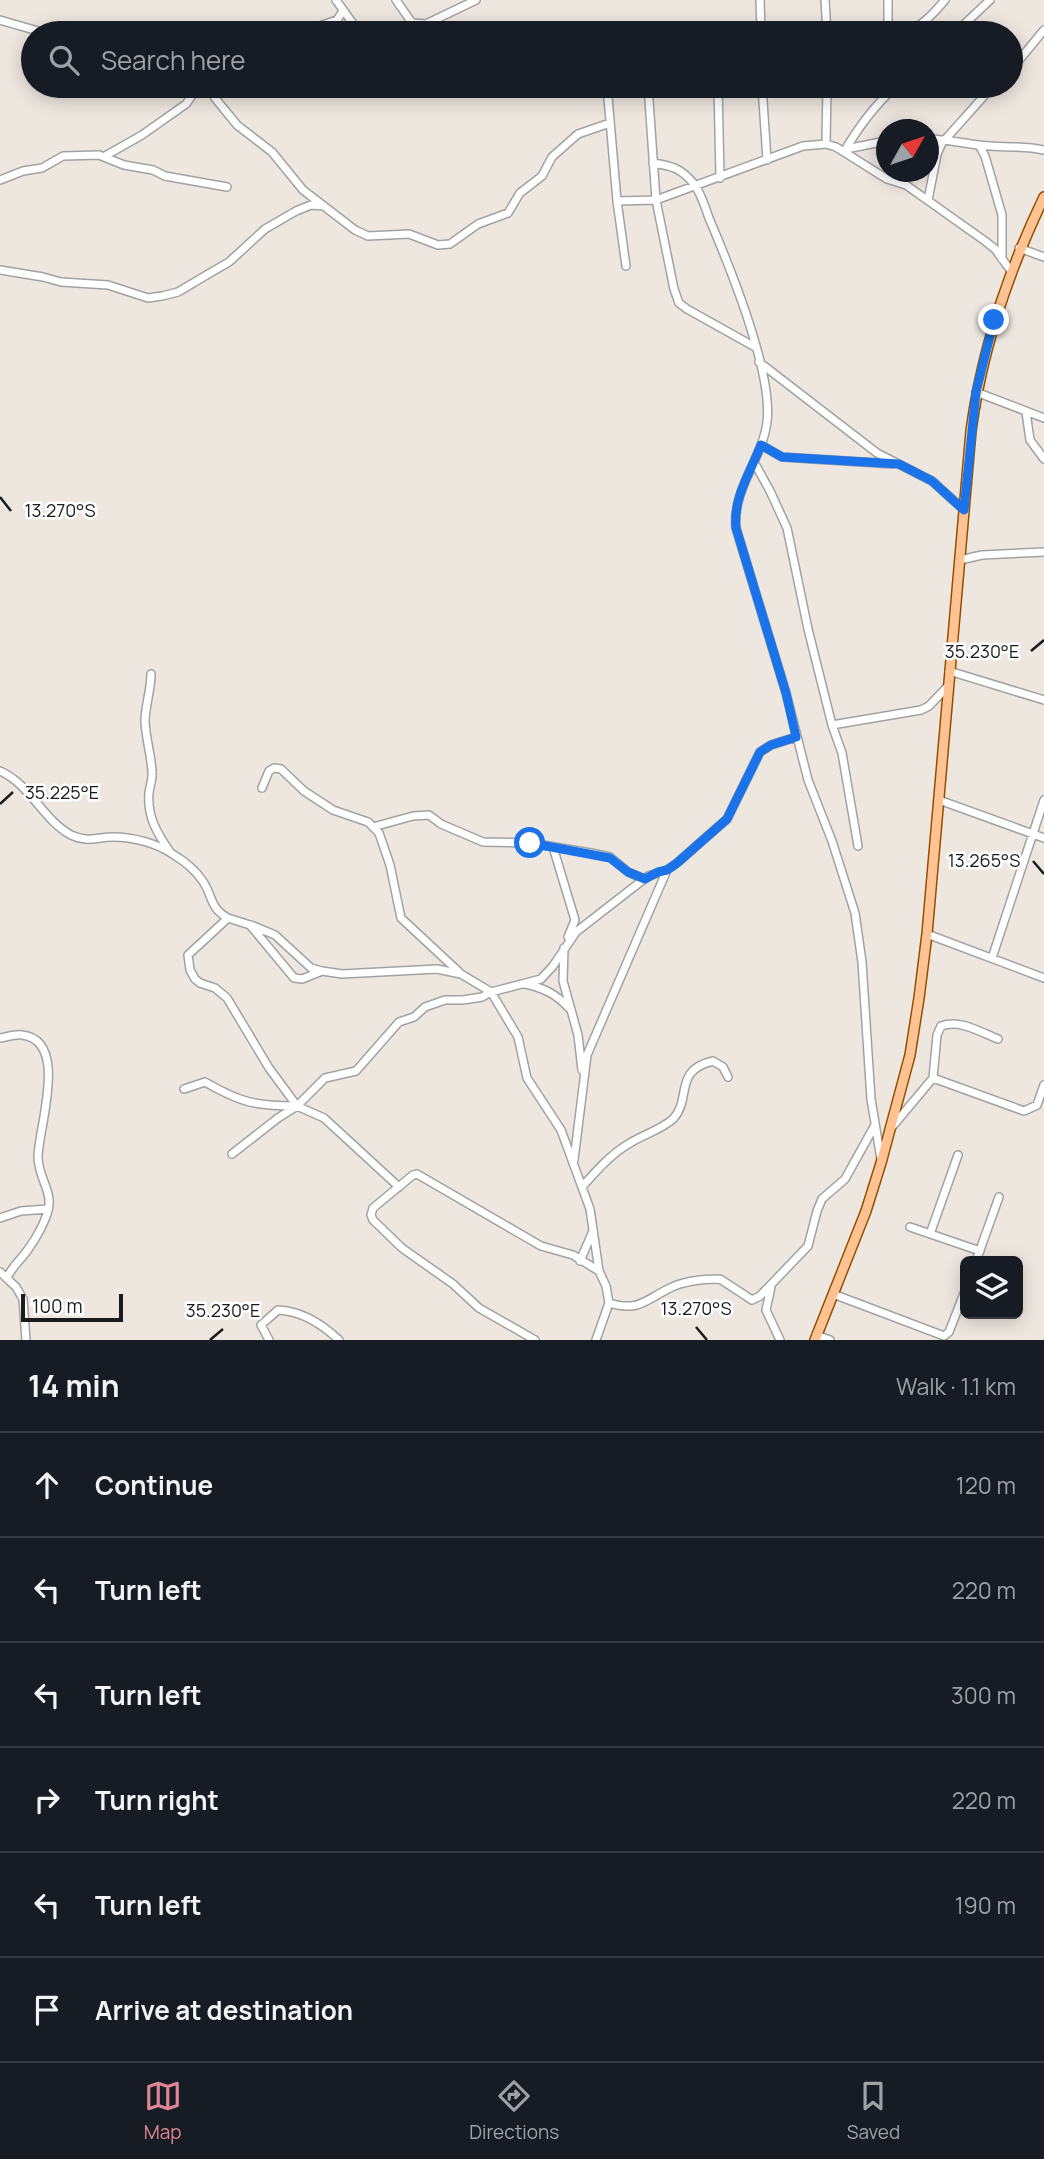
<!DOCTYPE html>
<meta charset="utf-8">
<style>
body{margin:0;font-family:Manrope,sans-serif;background:#242831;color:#f1f3f6}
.controls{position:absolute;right:21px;bottom:21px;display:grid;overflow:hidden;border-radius:10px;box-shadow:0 4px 18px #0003}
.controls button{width:63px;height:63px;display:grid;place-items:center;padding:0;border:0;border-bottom:2px solid #363941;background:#171b24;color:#f1f3f6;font:35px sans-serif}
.compass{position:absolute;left:876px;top:119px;width:63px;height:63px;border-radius:50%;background:#171b24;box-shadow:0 4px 18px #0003;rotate:50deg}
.scale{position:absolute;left:21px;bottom:18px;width:102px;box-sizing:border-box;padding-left:7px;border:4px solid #1b1b1b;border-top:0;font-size:19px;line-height:24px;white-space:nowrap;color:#1b1b1b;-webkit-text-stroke:5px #fff;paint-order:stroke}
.stop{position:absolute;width:21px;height:21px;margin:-16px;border:5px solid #1a73e8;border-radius:50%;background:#fff}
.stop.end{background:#1a73e8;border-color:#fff;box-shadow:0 2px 7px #0008}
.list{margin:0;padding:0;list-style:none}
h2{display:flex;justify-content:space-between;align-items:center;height:91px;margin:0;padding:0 28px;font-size:30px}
h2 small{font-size:23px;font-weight:400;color:#9ea1a6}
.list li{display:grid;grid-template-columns:46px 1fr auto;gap:21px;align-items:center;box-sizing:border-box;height:105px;padding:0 28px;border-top:2px solid #363941}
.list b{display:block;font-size:26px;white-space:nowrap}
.list em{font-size:23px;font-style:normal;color:#9ea1a6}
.icon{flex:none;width:38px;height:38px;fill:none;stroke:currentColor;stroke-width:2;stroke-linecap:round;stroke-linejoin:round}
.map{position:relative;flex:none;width:1044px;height:1340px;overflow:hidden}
.search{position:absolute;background:#171b24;box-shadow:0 4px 18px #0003;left:21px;right:21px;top:21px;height:77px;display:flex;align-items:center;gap:18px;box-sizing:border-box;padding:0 24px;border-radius:38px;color:#9ea1a6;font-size:26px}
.sheet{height:721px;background:#171b24}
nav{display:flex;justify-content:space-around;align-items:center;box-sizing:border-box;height:98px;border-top:2px solid #363941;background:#171b24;font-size:19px;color:#9ea1a6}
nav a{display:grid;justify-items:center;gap:4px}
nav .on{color:#de8693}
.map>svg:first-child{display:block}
</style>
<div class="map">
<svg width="1044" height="1340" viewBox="0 0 1044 1340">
<rect width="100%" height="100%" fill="#eee7e0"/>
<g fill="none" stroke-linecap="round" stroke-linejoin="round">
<!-- minor casing -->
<g stroke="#a2a2a2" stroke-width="10">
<path id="minor" d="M336 0 354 25 370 33
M396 0 412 23 426 24 476 0
M760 0 761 31
M825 0 827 33
M0 20 45 33
M300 33 337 20 343 11
M403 33 418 25
M720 33 761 28 788 33
M888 33V0
M902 33C920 29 934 13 945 0
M955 33 990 0
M1011 70 1044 30
M208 86 215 98 237 125 272 152 303 190 355 230 368 236 409 234 438 245 450 244 478 224 508 213 520 193 542 176 552 157 578 134 610 123
M607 86 617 201 626 266
M648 86 656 200 674 289 679 303 687 309 755 347
M718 86 720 178
M762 86 767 160
M928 139C946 139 961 143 978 145 1000 148 1022 145 1044 150
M826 144 827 86
M979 145 985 156 1002 215V259
M846 149 886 141
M844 152C859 126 874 106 896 86
M105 156 142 135 186 104 195 91 208 86
M653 163C672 166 681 168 694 184 701 193 705 207 709 218 729 265 773 373 767 422 762 460 732 489 736 528L786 693 808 780 832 841 855 913 862 962 871 1099 881 1159
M0 180 23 171 42 168 63 156 99 155 124 165 153 170 165 176 227 187
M928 200 937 154 942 143 993 86
M617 201 656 200 803 146 826 144 836 147 887 179 906 185 985 241 995 249 1011 271
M1019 248 1044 257
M0 270 43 277 61 282 108 285 148 298 162 296 178 292 210 273 229 262 265 229 296 211 311 205 324 206
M759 362 877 453 932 481 964 510
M976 392 1044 418
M1026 412 1030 440 1044 459
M761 445 782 457 893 464
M754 462 770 491 787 528 808 629 832 725 842 753 858 846
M960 560 982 555 1044 552
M949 671 1044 700
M151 674C151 690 145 706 145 722 146 739 151 755 152 771 153 778 150 785 149 793 147 817 157 833 170 852
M832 725 921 710 929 706 949 685
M0 771C30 784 43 820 71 835 88 843 96 837 113 837 133 837 157 843 174 855 184 861 195 870 202 880 213 895 209 908 228 918
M262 788 269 771 274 768 281 769 304 791 333 810 368 822 379 833 390 865 401 918 459 972
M939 800 1044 838
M373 827 413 816 429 815 441 824 483 842 530 843 591 853 610 857 628 872 644 879
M553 847 575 920 568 937
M251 925 275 935 311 968 322 971
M927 934 1044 978
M564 948 563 981 578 1035 582 1070
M992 958 1044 800
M525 984C544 988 556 994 569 1008
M0 1038C7 1037 15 1034 22 1035 70 1040 38 1129 38 1157 38 1179 55 1193 47 1214 43 1226 36 1238 29 1248 22 1259 12 1266 7 1278
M933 1078 1024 1111 1037 1105 1044 1085
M184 1089 205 1082C240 1102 254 1106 296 1106
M892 1127 933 1078 937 1035 941 1026C960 1019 980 1032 998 1039
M232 1154 278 1118 297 1106 325 1078 356 1071 399 1022 414 1017 425 1007 445 1000H463L482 997 491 992 461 974 437 969 342 974 322 971 302 979 294 978 250 925 228 918 188 955 190 970 195 979 200 983 215 988 227 998 269 1068 297 1106 324 1118 399 1187
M574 1160 587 1055 667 870
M582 1187C597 1170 611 1154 630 1143 643 1135 662 1129 673 1119 692 1099 673 1070 713 1061L723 1067 728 1077
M0 1218 21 1211 48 1209
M910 1227 980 1251
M930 1234 958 1155
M580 1261 593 1231
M976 1261 999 1197
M0 1272 16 1287 23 1299 26 1340
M771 1287 766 1310 780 1340
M833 1294 944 1336 949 1332 965 1291
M609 1303C639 1312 645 1300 670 1288 684 1281 705 1279 720 1279L752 1300 760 1296 808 1246 817 1211 822 1199 845 1179 875 1125
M816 1335 830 1340
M269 1340 261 1325 278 1310C302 1311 322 1324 339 1340
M535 1340 479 1308 453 1284 402 1248 373 1220 371 1215 373 1208 413 1175 417 1174 541 1246 573 1255 599 1271
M596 1340 609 1303 606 1286 599 1271 590 1209 561 1130 527 1078 518 1037 491 992 541 979 553 966 576 932 648 876 667 870 677 863 727 819 760 752 771 745 796 737"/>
</g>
<!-- major casing -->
<g stroke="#924f00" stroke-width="12">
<path id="major" d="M815 1340 866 1211 881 1163 910 1055 919 998 927 934 971 431C982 348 1008 272 1044 197"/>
</g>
<!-- minor -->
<use href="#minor" stroke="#fff" stroke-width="7"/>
<!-- major -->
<use href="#major" stroke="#ffc393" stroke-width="9"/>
</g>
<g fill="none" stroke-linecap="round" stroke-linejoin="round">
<!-- route -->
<path stroke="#1a73e8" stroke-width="9" d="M530 843 610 858 628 872 645 879 658 872 667 870 677 863 727 819 760 752 771 745 796 737 786 693 736 528C733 498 750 473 761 445L782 457 899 464 932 481 964 510 976 392 994 320"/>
</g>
<!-- ticks -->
<path fill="none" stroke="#1b1b1b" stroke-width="2.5" d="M0 497 11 511M1031 651 1044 640M0 804 13 792M1033 861 1044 874M696 1327 707 1340M210 1340 223 1329"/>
<g font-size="18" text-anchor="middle" fill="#1b1b1b" stroke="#fff" stroke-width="5" stroke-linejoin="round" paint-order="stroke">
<text x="60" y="517">13.270°S</text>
<text x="982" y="658">35.230°E</text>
<text x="62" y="799">35.225°E</text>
<text x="984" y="867">13.265°S</text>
<text x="696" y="1315">13.270°S</text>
<text x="223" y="1317">35.230°E</text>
</g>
</svg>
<div class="controls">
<button><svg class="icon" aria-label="layers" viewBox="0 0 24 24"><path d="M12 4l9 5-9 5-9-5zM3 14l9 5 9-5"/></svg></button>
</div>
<svg class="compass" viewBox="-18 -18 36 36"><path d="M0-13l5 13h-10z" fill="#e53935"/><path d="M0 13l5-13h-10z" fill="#9ea1a6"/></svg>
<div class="scale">100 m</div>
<div class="stop" style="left:530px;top:843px"></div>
<div class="stop end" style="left:994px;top:320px"></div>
<div class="search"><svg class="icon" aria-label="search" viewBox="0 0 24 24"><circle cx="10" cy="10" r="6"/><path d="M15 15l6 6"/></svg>Search here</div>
</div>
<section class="sheet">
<h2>14 min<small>Walk · 1.1 km</small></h2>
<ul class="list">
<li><svg class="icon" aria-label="ahead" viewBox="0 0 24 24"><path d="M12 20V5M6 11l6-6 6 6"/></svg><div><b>Continue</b></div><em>120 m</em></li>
<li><svg class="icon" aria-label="left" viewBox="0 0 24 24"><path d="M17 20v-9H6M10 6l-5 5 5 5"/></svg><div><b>Turn left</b></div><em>220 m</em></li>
<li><svg class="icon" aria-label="left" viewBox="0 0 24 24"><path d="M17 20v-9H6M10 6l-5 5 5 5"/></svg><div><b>Turn left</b></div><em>300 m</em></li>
<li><svg class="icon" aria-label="right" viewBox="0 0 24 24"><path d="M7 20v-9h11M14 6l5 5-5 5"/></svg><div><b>Turn right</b></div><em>220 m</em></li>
<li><svg class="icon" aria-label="left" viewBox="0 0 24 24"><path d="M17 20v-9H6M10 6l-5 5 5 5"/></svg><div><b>Turn left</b></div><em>190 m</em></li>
<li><svg class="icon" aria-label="arrive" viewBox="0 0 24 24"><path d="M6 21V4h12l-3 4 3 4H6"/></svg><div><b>Arrive at destination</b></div></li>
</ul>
</section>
<nav>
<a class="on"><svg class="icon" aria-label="map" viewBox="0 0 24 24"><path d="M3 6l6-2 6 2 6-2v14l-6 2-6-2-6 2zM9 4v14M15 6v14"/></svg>Map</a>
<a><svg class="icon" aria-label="directions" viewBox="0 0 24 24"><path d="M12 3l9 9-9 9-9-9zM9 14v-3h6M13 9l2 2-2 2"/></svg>Directions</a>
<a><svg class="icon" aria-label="saved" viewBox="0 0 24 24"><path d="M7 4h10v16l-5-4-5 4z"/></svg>Saved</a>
</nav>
